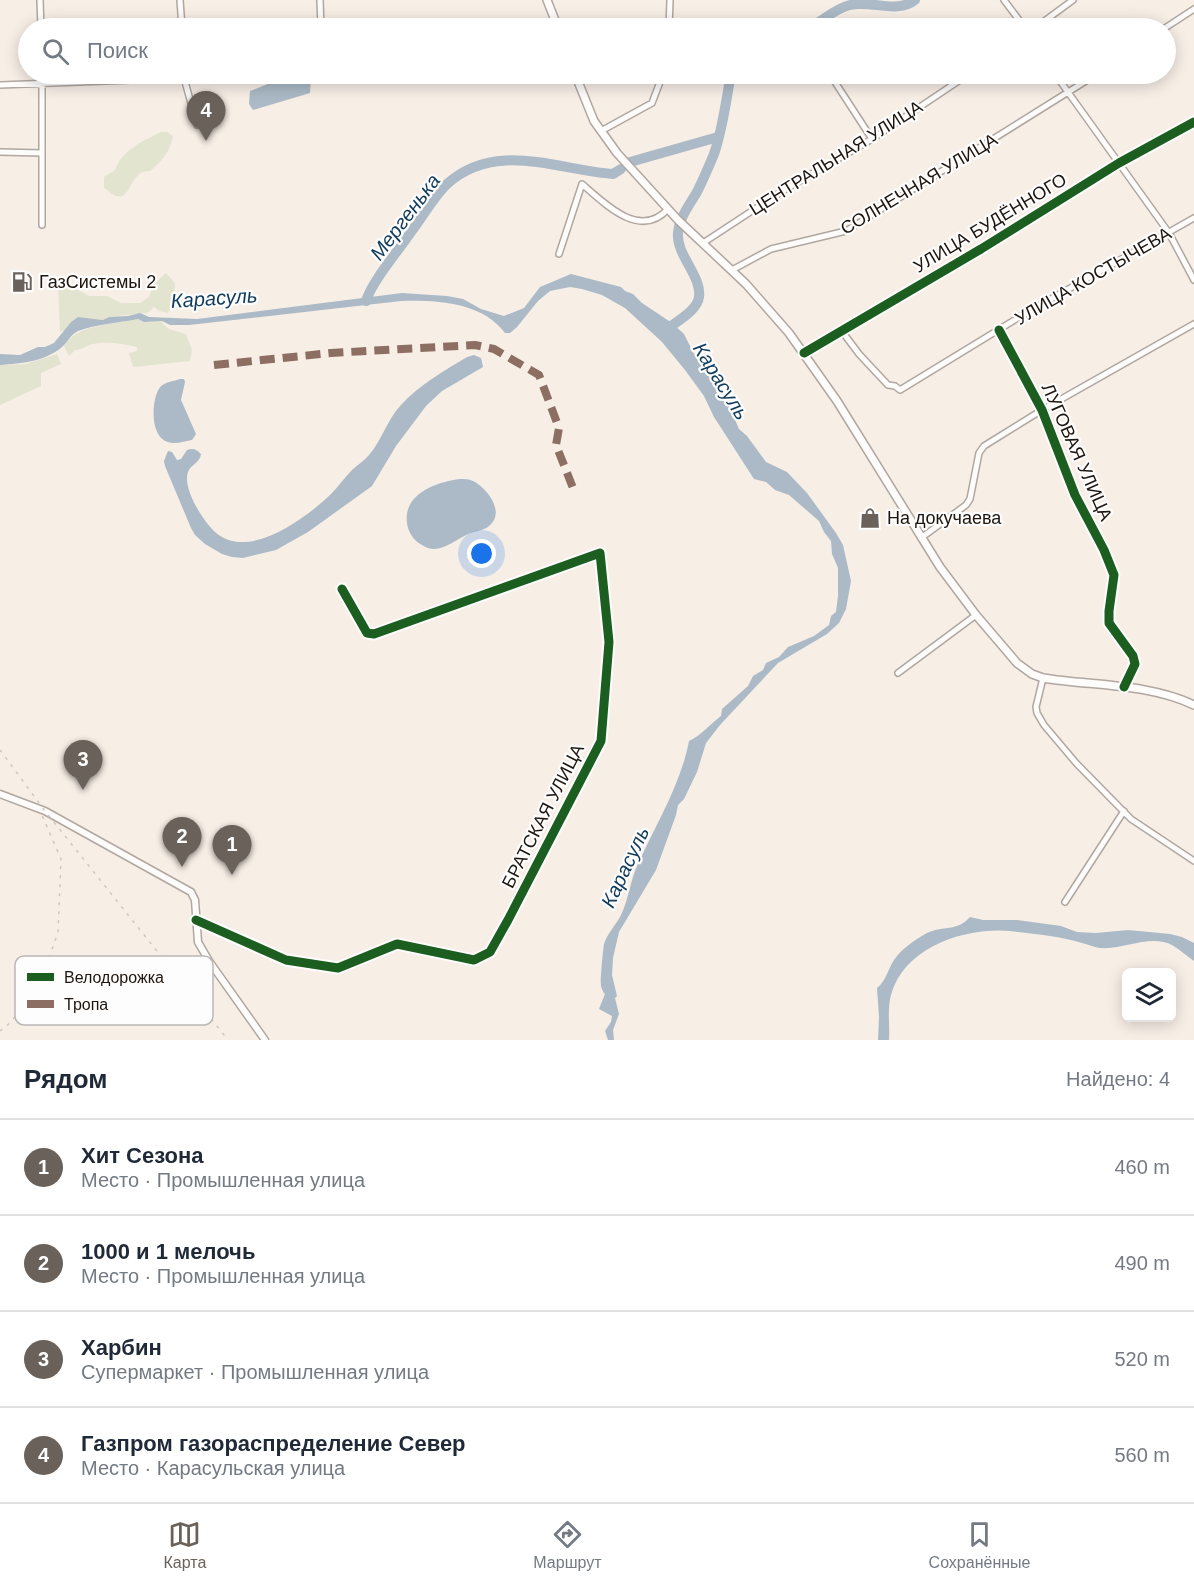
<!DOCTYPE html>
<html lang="ru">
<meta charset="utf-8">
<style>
body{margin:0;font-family:Arial,sans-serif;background:#f2f2f3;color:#1f2937}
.controls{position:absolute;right:18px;bottom:18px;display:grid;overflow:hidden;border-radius:9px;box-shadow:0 3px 15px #0003}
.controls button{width:54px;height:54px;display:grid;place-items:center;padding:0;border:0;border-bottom:2px solid #e0e1e3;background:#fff;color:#1f2937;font:30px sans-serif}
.you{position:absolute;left:482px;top:554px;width:21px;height:21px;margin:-15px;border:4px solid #fff;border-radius:50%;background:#1a73e8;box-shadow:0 0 0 9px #1a73e833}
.badge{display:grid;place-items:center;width:39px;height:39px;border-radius:50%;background:#6a615a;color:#fff;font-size:20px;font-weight:700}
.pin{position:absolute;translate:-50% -50px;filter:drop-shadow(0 2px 3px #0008)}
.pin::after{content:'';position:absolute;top:32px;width:21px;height:18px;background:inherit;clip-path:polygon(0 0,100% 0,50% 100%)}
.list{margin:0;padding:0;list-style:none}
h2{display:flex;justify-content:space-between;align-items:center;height:78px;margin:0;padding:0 24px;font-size:26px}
h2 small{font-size:20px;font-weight:400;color:#747a83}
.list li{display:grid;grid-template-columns:39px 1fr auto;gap:18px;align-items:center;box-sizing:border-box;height:96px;padding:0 24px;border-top:2px solid #e0e1e3}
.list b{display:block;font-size:22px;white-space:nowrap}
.list p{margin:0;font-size:20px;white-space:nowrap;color:#747a83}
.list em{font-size:20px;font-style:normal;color:#747a83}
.icon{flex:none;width:33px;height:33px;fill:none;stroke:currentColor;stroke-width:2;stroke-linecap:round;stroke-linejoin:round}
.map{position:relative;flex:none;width:1194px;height:1040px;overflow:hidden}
.search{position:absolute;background:#fff;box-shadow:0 3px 15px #0003;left:18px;right:18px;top:18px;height:66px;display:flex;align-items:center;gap:15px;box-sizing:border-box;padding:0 21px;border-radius:33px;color:#747a83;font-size:22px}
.sheet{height:462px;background:#fff}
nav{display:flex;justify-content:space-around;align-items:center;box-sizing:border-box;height:84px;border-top:2px solid #e0e1e3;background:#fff;font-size:16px;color:#747a83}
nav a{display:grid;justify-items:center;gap:3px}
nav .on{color:#6a615a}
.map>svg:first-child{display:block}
</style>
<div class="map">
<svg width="1194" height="1040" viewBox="0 0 1194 1040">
<rect width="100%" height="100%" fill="#f7eee6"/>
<!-- green -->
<path fill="#e2e4d0" d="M161 132H167L173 136C170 152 162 161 150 171 129 170 132 200 117 196 113 196 108 190 104 188V177L115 170C122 150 143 141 161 132Z
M166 273 175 283 173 305 168 313 159 311 154 307 147 313 109 317 103 320 78 317 71 322 65 330 60 332 58 283 70 285 89 296H107L121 303H140L149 297 153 285Z
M138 319 144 322 162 321 163 324 169 329 186 334 192 350 190 361 133 367 129 353 137 351V347C123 344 107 341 93 344 86 345 83 350 75 350L69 356 64 346C77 324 114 324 138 319Z
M57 354 61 364 41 373V386L0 405V365L26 364Z"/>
<!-- water -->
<path fill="#abbac6" d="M293 74H307L311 78 310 93 253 110 249 104 250 91Z
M571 274 621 287 625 291 633 294 642 303 672 323 684 334 693 352 725 396 739 429 747 436 766 462 787 472 807 493 836 533 843 545 851 581 846 609 839 623 827 634 778 663 720 725 706 743 697 772 684 799 678 805 676 815 656 870 619 932 613 958 612 975 617 996 615 998 619 1014 613 1030 614 1040H608L605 1031 611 1022 612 1016 599 1009 605 994C604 994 601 987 601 986 600 981 603 950 604 944 607 934 615 926 620 917 629 900 630 880 638 864 656 824 681 784 689 741 702 735 710 724 721 716L722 709 748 686 753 676 763 670 766 663 779 657 788 647 814 636 829 625 831 616 836 612 838 596V568L832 554 831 541 824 532 819 521 789 495 775 490 766 482 754 479 714 417 704 396 685 370 662 342 625 308 602 295 582 289 570 287 550 291 538 301 517 327 510 333H505C482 302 437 300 401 301L189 325H170L162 321 144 322 138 319C118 323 96 324 78 331 70 335 68 342 62 347 44 362 22 363 0 365V354L20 355 38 347H45L54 343 71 322 78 317 103 320 109 317 128 316 140 313 149 317 197 319 402 293 447 296 463 299 481 309 504 316 524 308 540 287Z
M474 355 481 358 483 367 442 391 426 406 396 446 372 486 308 532 276 550 243 558 232 557 222 554 205 544 195 535 191 528 165 466 164 461 168 451 172 452 177 460 181 459 187 450C193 448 196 449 201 454 200 463 191 464 188 472 182 488 203 521 215 532 248 562 306 518 331 494 338 487 344 478 352 470 357 465 364 461 369 455 382 440 387 420 401 405 419 385 444 371 467 357Z
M180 379H184L185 382 181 400 196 434 192 440C185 441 175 445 168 442 149 437 151 397 161 386 166 382 174 381 180 379Z
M460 479C464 479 469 479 473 481 487 488 506 512 489 526 483 531 474 531 468 534 453 541 438 556 422 545 414 541 408 532 407 523 403 494 436 482 460 479Z
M970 917 983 920H1017L1061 926 1077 932 1096 933 1128 930 1170 934 1182 937 1194 943V961C1187 956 1179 949 1172 945 1148 933 1119 953 1095 947 1091 946 1087 944 1082 943 1060 936 1034 934 1010 931 965 927 904 947 891 995 887 1010 890 1025 889 1040H878L879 1017 877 988C886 981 888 969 894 960 901 949 916 939 927 933 944 925 957 932 970 917Z"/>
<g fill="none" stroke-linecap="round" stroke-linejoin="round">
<!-- river -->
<path stroke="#abbac6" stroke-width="10" d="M808 28C823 22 833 9 850 5 870 0 898 14 915 0
M630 162 718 137
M366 301C372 281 399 250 411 232 422 218 434 196 447 184 496 140 557 170 613 174L621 169
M664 332C674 322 697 312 699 297 702 276 676 255 678 233 679 218 690 204 697 192 703 180 709 166 714 154 723 128 726 100 731 74"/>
<!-- minor casing -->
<g stroke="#b0a7a0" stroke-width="8">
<path id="minor" d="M40 0 41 28
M180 0 182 28
M320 0 321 28
M1004 0 1025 28
M669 28 670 0
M1035 28 1073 0
M1165 28 1194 9
M42 74V225
M184 74V78L222 74
M839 74 833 79 872 139
M1055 74 1169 233 1194 280
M0 85 184 78 197 125
M601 131 652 103 663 74
M0 152 42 153
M703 243 784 190 872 139 969 74
M559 254 582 184C605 204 640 240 668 209
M732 270 771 249 846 231 1097 74
M841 330 859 354 888 385 895 386 900 390 1021 316 1194 218
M999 330 1042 410 1075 495 1104 550 1114 575 1109 611V623L1133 656 1135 664 1124 687
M804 353 981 249 1119 163 1194 122
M921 538 966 505 970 499 979 453 984 446 1042 410 1194 324
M898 673 976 615
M1043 678 1036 707 1037 713 1044 725 1077 764 1131 819 1194 861
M1065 902 1124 811
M196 920 286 960 338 968 397 944 474 960 490 952 508 920 601 741 609 642 600 553 374 634 367 633 342 589"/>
</g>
<!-- tertiary casing -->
<g stroke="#b0a7a0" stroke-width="9">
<path id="tertiary" d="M0 794 45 811 191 892 195 900 198 942 209 961 265 1040"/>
</g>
<!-- secondary casing -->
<g stroke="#b0a7a0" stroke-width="10">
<path id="secondary" d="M547 0 558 28
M575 74 594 121 617 153 678 220 746 284 789 333 837 401 940 567 976 615 1017 663 1032 674 1043 678C1092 686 1147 683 1194 705"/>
</g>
<!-- minor -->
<use href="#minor" stroke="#fefcfb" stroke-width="5"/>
<!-- tertiary -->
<use href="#tertiary" stroke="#fefcfb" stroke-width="6"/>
<!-- secondary -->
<use href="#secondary" stroke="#fefcfb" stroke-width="7"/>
<!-- rail -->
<path stroke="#cac8c6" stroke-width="1.5" stroke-dasharray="3 6" stroke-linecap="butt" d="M0 750 45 811 228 1040
M0 1031 10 1023 39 987 58 932 61 859 41 813"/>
<!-- quiet -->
<path stroke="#8d6e63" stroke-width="8" stroke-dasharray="15 8" stroke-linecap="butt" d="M214 365 331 353 475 345 494 349 539 375 559 428 556 445 575 493"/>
<!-- cycleway casing -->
<g stroke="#fdfdfd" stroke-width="13">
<path id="cycleway" d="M999 330 1042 410 1075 495 1104 550 1114 575 1109 611V623L1133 656 1135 664 1124 687
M804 353 981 249 1119 163 1194 122
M196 920 286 960 338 968 397 944 474 960 490 952 508 920 601 741 609 642 600 553 374 634 367 633 342 589"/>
</g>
<!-- cycleway -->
<use href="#cycleway" stroke="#1b5e20" stroke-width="9"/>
</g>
<!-- icons -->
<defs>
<g id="fuel-bare" transform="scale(1.62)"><path d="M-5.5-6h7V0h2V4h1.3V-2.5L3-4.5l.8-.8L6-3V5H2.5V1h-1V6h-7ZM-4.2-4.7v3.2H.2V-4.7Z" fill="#6a615a" stroke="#fdfdfd" stroke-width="2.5" paint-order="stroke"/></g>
<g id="shop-bare" transform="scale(1.62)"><path d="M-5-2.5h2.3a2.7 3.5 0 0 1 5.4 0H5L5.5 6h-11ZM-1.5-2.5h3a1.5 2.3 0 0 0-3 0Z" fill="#6a615a" stroke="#fdfdfd" stroke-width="2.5" paint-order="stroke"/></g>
</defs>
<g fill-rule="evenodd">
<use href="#fuel-bare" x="22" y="282"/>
<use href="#shop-bare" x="870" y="518"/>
</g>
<g text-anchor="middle" stroke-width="4.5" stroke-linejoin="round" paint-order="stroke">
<!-- street labels -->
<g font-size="18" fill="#1e150e" stroke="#fdfdfd">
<text transform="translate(836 158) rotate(-32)" y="6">ЦЕНТРАЛЬНАЯ УЛИЦА</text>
<text transform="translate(919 184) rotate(-31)" y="6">СОЛНЕЧНАЯ УЛИЦА</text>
<text transform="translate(990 223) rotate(-31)" y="6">УЛИЦА БУДЁННОГО</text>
<text transform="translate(1093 276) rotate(-30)" y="6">УЛИЦА КОСТЫЧЕВА</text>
<text transform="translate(1077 452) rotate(66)" y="6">ЛУГОВАЯ УЛИЦА</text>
<text transform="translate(543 816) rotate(-63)" y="6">БРАТСКАЯ УЛИЦА</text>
</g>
<!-- poi labels -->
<g font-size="18" fill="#1e150e" stroke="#fdfdfd" text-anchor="start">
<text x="39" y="288">ГазСистемы 2</text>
<text x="887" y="524">На докучаева</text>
</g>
<!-- water labels -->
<g font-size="20" font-style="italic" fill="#113b5c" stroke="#fdfdfd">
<text transform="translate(405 217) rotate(-53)" y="7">Мергенька</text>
<text transform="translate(214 298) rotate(-4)" y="7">Карасуль</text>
<text transform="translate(721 381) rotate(58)" y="7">Карасуль</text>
<text transform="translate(625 867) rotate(-65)" y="7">Карасуль</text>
</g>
</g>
<!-- legend -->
<rect x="15" y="956" width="198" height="69" rx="9" fill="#fdfdfd" stroke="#bab7b5" stroke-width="1.5"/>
<rect x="27" y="973" width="27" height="8" fill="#1b5e20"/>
<rect x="27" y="1000" width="27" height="8" fill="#8d6e63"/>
<g font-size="16" fill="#1e150e">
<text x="64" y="983">Велодорожка</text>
<text x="64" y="1010">Тропа</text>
</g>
</svg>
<div class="controls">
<button><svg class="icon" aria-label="layers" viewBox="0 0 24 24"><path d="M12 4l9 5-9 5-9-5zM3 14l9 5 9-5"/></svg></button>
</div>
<div class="you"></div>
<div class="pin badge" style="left:232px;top:875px">1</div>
<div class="pin badge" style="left:182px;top:867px">2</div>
<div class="pin badge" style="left:83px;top:790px">3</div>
<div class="pin badge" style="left:206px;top:141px">4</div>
<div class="search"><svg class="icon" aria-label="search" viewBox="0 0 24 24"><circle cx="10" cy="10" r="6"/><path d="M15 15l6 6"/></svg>Поиск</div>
</div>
<section class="sheet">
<h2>Рядом<small>Найдено: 4</small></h2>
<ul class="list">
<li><span class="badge">1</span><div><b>Хит Сезона</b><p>Место · Промышленная улица</p></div><em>460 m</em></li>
<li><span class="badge">2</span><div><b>1000 и 1 мелочь</b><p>Место · Промышленная улица</p></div><em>490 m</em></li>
<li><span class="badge">3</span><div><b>Харбин</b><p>Супермаркет · Промышленная улица</p></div><em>520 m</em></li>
<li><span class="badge">4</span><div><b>Газпром газораспределение Север</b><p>Место · Карасульская улица</p></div><em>560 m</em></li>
</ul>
</section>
<nav>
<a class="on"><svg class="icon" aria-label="map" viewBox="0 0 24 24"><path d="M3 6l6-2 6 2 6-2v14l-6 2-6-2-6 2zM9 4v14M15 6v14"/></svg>Карта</a>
<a><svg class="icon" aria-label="directions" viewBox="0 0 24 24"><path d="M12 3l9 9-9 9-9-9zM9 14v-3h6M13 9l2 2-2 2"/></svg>Маршрут</a>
<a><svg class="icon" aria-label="saved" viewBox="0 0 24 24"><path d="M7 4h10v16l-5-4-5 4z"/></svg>Сохранённые</a>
</nav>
